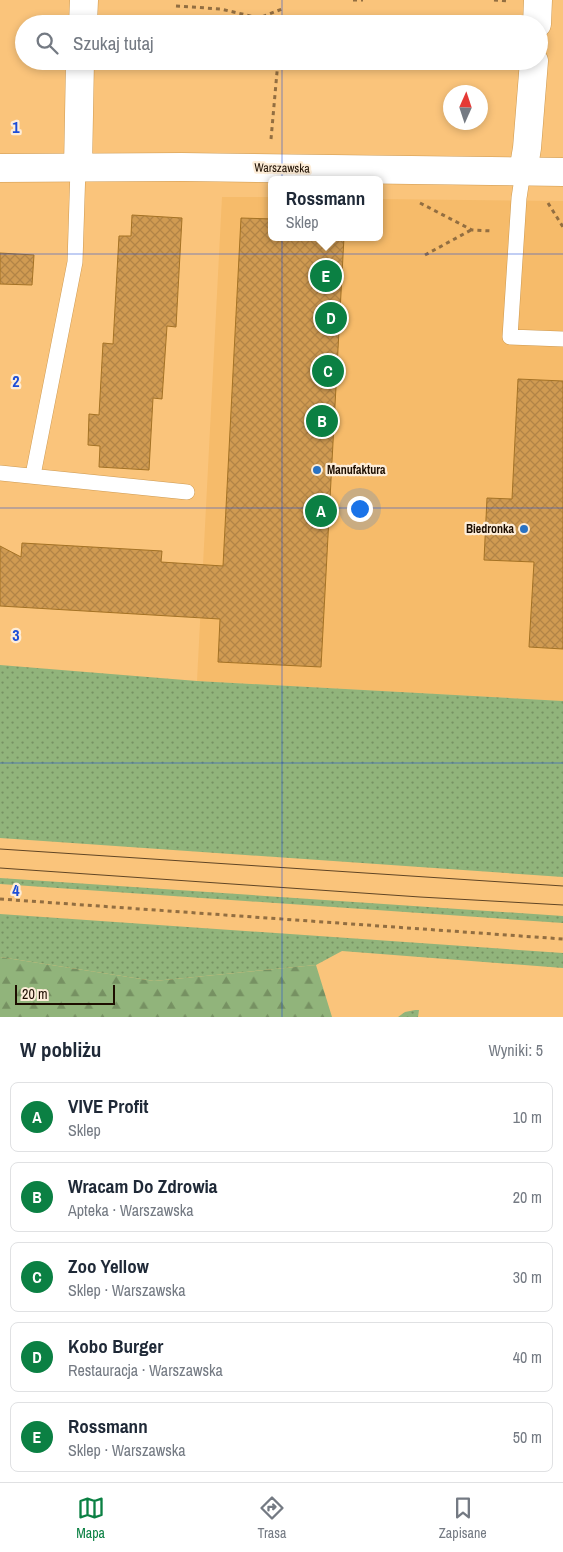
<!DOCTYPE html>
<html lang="pl">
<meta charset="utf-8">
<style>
:root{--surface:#fff;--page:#f6f6f7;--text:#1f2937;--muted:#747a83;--line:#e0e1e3;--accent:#0b8043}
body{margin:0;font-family:"Archivo Narrow",sans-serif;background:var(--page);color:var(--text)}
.compass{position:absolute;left:443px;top:85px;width:45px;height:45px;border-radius:50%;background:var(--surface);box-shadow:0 2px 8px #0003;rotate:3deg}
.scale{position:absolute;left:15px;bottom:12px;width:100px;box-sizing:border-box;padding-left:5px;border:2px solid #1d0e00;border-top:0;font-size:14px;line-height:18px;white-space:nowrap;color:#1d0e00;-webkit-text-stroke:4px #fdedd8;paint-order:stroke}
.you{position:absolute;left:359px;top:508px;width:18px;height:18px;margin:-12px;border:4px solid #fff;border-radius:50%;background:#1a73e8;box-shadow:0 0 0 8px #1a73e833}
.badge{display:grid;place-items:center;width:32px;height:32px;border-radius:50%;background:var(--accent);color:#fff;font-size:16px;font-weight:700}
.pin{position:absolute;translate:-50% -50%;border:2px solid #fff;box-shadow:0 1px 5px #0006}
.popup{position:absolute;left:268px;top:176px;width:115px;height:65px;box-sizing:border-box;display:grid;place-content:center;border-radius:8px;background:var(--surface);filter:drop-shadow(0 1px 4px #0005);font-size:16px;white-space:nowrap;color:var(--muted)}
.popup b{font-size:19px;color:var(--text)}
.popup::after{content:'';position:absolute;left:50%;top:100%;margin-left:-10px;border:10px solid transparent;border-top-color:var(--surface)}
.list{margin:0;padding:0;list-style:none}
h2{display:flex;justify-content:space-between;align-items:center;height:65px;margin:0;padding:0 20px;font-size:21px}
h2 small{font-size:16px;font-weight:400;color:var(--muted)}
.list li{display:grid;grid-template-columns:32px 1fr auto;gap:15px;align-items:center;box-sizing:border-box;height:70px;margin:0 10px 10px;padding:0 10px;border:1px solid var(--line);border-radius:8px}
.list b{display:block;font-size:19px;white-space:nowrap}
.list p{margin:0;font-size:16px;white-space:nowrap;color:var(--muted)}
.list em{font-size:16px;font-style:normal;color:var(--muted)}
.icon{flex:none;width:28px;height:28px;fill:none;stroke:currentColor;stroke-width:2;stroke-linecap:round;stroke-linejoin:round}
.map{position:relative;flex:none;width:563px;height:1017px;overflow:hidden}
.search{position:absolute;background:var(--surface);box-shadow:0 2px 8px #0003;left:15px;right:15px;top:15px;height:55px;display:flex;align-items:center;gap:12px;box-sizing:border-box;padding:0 18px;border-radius:28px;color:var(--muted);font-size:19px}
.sheet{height:465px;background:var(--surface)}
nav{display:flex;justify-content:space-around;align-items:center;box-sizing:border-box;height:70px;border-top:1px solid var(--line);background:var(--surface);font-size:14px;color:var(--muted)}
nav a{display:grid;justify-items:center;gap:2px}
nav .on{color:var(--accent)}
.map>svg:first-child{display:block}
.built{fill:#f6bb6a}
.grass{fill:url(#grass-dots)}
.forest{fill:url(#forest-firs)}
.building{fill:url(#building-cross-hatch);stroke:#a47225}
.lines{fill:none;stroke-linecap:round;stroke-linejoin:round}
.service-casing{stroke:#cd9950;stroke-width:16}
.minor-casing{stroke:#cd9950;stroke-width:29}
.tertiary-casing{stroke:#cd9950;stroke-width:29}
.path{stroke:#926e41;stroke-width:3;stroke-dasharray:4 4;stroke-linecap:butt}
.service{stroke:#fff;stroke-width:15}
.minor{stroke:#fff;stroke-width:28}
.tertiary{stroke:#fff;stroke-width:28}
.tram{stroke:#604525;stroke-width:1}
.grid{fill:none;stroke:#1d4ed8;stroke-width:1;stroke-opacity:0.55}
.poi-dot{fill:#2972c2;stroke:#fdedd8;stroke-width:2}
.labels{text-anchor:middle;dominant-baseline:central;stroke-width:4.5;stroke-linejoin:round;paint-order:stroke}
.street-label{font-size:12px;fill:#1d0e00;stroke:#fdedd8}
.poi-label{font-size:12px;font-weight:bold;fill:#1d0e00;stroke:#fdedd8;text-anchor:start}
.grid-label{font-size:16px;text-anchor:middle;font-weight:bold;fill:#1d4ed8;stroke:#fdedd8;stroke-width:4.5;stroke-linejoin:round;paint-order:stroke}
</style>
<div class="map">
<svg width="563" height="1017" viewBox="0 0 563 1017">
<defs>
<pattern id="grass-dots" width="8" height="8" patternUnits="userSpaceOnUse" patternTransform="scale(1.25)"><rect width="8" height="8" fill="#91b47b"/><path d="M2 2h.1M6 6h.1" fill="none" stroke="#769162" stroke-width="1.8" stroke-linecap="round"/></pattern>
<pattern id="forest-firs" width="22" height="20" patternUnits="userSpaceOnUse" patternTransform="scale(1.25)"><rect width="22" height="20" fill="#91b47b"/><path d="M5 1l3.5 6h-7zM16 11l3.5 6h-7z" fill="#769162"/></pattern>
<pattern id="building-cross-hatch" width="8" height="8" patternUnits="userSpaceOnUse" patternTransform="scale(1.25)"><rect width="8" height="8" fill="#d09b52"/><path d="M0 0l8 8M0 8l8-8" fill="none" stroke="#b28446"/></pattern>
</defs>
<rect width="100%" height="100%" fill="#fac47b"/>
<path class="built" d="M222 197H272V237H380V199L563 201V701L197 681Z"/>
<path class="grass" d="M0 665 197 681 563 701V877L0 838Z
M0 878 563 916V923L0 884Z
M0 914 563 953V968L342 951 316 965 154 981 0 957Z
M415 1010H419L418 1017H398L405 1012Z"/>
<path class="forest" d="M0 957 154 981 316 965 332 1017H0Z"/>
<path class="building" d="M132 215 182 218 176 327 167 326 162 399 153 398 149 470 99 467 100 446 88 445 89 414 99 415 103 343 113 344 119 236H131Z
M241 218 272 219V237H344L321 667 218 662 220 619 0 606V546L21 557 22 543 162 551 161 562 223 566Z
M0 253 34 255 32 285 0 284Z
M518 379 563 381V649L529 647 534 562 484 560 487 498 512 499Z"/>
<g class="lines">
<g class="service-casing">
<path id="service" d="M523 172 519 198 510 337 563 339
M0 473 187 492
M33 475 75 262 78 168"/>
</g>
<g class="minor-casing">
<path id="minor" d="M83 24 84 0
M537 24 538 0
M78 168 80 61
M523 172 527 148 534 61"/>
</g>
<g class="tertiary-casing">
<path id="tertiary" d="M0 168 182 167 563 172"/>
</g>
<path class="path" d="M353 0H363
M494 0 508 1
M176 6 221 9 259 18 282 9
M271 139 278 61
M420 203 472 230 492 231
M548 203 563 227
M425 255 471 230
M0 899 563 939"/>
<use href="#service" class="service"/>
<use href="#minor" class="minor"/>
<use href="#tertiary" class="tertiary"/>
<path class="tram" d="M0 849 563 886
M0 868 420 897 563 905"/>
</g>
<path class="grid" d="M282 0V24M282 61V1017M0 254H563M0 508H563M0 763H563"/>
<g class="poi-dot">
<circle cx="317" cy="470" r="5"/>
<circle cx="524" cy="529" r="5"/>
</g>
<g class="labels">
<g class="street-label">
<text transform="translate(282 168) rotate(1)">Warszawska</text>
</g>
<g class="poi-label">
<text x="327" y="470">Manufaktura</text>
<text x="514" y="529" text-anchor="end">Biedronka</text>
</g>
</g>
<g class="grid-label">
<text x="16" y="133">1</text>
<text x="16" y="387">2</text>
<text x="16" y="641">3</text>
<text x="16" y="896">4</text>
</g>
</svg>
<svg class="compass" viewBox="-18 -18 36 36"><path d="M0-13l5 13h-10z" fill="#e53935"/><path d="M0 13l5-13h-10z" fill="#747a83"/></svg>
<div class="scale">20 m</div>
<div class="you"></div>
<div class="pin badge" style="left:321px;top:511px">A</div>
<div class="pin badge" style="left:322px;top:421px">B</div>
<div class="pin badge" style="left:328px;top:371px">C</div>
<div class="pin badge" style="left:331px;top:318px">D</div>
<div class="pin badge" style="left:326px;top:276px">E</div>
<div class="popup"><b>Rossmann</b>Sklep</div>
<div class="search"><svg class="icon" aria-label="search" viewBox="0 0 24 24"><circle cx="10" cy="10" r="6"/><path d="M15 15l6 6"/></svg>Szukaj tutaj</div>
</div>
<section class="sheet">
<h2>W pobliżu<small>Wyniki: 5</small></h2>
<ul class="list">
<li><span class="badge">A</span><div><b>VIVE Profit</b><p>Sklep</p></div><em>10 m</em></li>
<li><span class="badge">B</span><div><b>Wracam Do Zdrowia</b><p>Apteka · Warszawska</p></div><em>20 m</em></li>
<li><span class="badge">C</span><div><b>Zoo Yellow</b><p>Sklep · Warszawska</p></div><em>30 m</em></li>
<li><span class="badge">D</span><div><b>Kobo Burger</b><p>Restauracja · Warszawska</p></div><em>40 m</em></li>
<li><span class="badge">E</span><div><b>Rossmann</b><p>Sklep · Warszawska</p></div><em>50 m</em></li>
</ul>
</section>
<nav>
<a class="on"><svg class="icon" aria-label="map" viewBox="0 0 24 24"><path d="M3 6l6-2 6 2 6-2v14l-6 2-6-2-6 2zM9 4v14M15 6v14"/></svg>Mapa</a>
<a><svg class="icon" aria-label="directions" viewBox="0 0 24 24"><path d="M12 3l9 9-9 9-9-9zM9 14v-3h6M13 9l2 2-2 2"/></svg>Trasa</a>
<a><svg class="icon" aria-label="saved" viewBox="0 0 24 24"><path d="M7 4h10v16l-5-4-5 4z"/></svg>Zapisane</a>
</nav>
